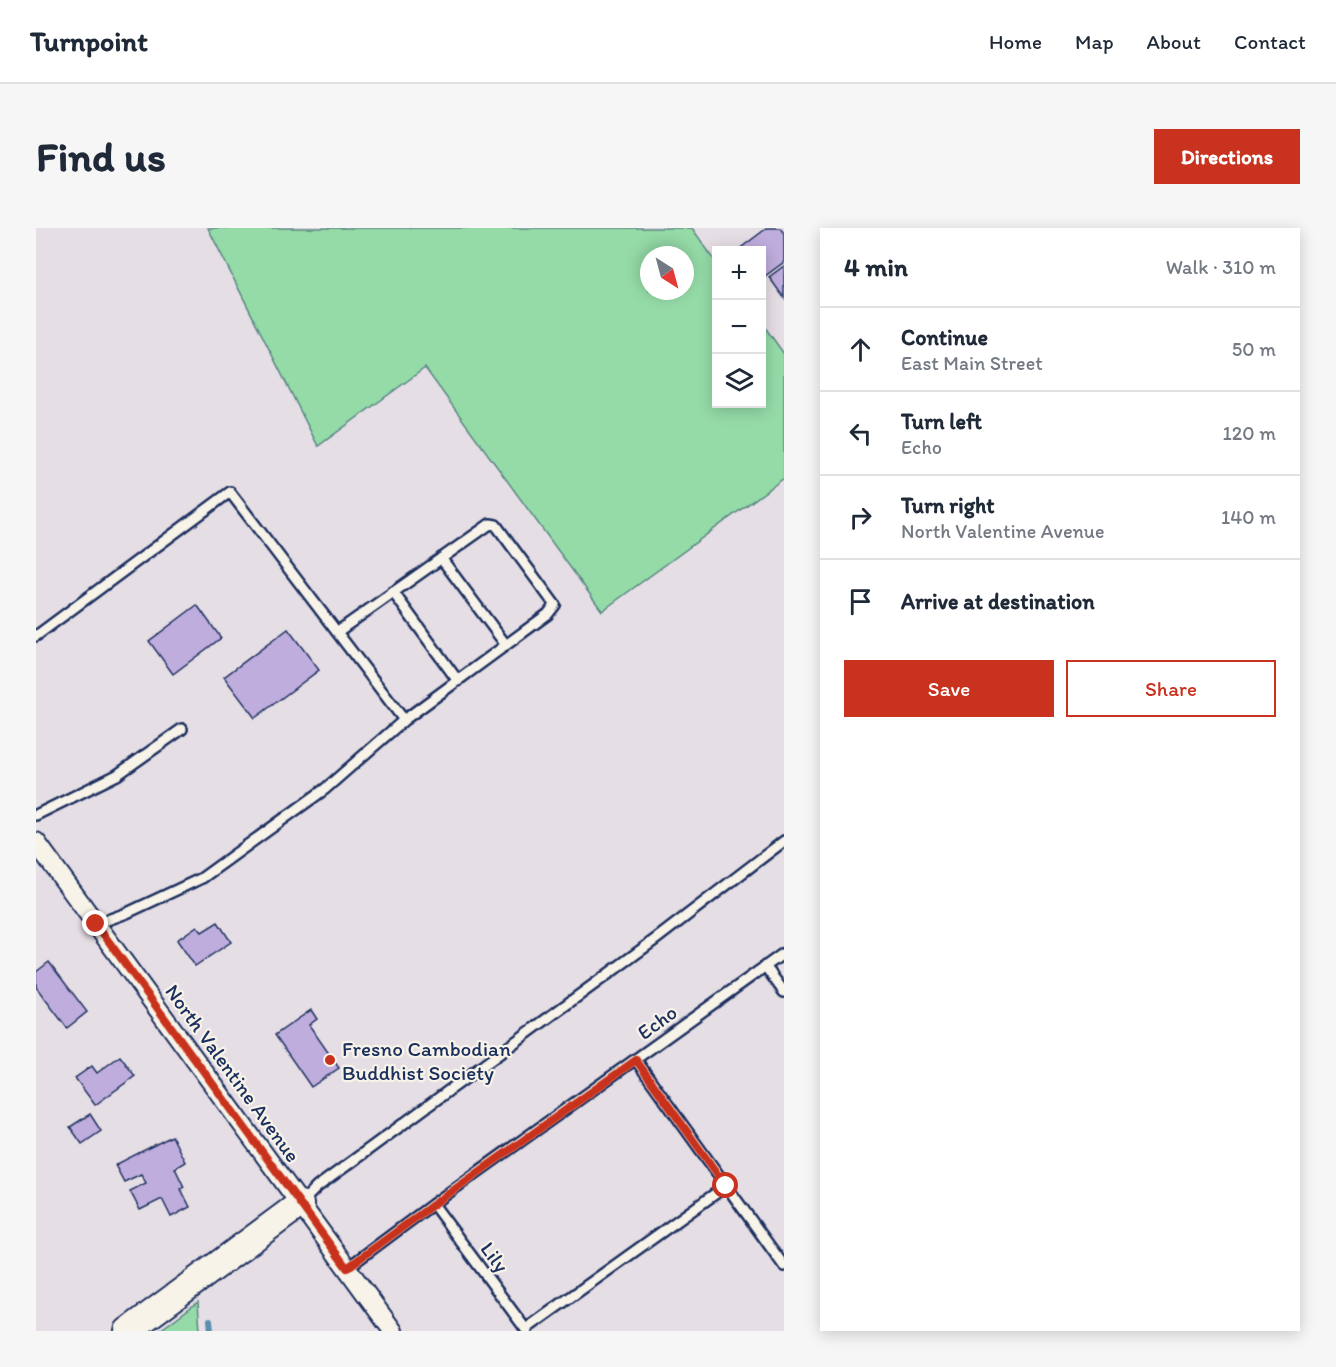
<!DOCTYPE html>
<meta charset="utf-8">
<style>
:root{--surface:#fff;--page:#f6f6f7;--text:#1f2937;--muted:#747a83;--line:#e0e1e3;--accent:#c8321e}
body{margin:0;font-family:Itim,sans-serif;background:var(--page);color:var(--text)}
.controls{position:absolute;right:18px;top:18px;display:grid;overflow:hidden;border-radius:0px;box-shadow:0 3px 15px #0003}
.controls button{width:54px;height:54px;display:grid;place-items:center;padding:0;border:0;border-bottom:2px solid var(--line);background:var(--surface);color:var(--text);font:30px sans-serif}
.compass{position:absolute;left:604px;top:18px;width:54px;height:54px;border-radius:50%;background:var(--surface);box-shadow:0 3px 15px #0003;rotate:144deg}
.stop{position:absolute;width:18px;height:18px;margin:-14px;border:4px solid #c8321e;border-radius:50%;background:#fff}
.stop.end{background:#c8321e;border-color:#fff;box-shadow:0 2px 6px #0008}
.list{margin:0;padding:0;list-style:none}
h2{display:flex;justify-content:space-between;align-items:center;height:78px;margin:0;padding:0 24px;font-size:26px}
h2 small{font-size:20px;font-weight:400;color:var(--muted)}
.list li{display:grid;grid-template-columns:39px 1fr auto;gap:18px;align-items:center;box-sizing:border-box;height:84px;padding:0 24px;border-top:2px solid var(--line)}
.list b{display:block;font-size:22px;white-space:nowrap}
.list p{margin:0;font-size:20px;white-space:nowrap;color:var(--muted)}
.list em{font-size:20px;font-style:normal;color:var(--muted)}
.actions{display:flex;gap:12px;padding:18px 24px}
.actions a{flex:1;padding:14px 0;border:2px solid var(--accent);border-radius:0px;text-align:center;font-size:21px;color:var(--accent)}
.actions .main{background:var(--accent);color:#fff}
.icon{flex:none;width:33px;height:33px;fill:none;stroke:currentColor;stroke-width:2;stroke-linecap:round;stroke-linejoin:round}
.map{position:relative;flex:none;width:748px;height:1103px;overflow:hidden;border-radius:0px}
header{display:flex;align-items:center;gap:36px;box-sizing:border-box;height:84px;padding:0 30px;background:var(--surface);border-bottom:2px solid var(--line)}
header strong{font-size:28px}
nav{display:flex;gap:33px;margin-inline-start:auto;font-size:21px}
.intro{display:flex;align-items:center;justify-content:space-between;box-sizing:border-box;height:144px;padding:0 36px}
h1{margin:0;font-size:42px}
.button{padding:15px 27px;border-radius:0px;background:var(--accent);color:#fff;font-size:21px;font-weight:700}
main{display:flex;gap:36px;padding:0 36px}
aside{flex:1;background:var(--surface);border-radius:0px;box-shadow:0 3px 15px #0003}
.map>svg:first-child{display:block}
.green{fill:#95dba8;stroke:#588583;stroke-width:1.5;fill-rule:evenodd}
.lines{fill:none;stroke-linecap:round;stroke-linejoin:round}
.stream{stroke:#5a8eaf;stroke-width:6}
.building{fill:#bfaddd;stroke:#1b2f5e;stroke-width:1.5}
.lane-casing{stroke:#1b2f5e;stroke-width:14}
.street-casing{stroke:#1b2f5e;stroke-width:22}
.secondary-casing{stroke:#1b2f5e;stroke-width:30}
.lane{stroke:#f7f3e8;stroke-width:9}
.street{stroke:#f7f3e8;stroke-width:18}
.secondary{stroke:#f7f3e8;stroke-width:26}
.route{stroke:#c8321e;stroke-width:8}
.poi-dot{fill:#c8321e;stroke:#f7f3e8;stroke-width:2}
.labels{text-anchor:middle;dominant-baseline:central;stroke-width:4.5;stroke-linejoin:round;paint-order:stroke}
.street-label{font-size:21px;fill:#1b2f5e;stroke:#f7f3e8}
.poi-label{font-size:21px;fill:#1b2f5e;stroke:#f7f3e8;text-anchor:start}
</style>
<header>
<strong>Turnpoint</strong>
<nav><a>Home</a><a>Map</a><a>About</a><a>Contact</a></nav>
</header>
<div class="intro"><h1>Find us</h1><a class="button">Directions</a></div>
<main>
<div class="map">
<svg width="748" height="1103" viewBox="0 0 748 1103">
<rect width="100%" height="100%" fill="#e6dee5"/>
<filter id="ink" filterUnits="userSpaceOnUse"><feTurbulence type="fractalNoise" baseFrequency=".0167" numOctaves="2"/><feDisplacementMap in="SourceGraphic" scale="12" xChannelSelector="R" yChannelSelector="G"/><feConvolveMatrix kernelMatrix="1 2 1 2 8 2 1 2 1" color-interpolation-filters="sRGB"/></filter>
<g filter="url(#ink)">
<path class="green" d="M172 0H656L680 34V176H726V95L748 126V250L566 383 389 140 282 218ZM613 27H649V63H613Z
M162 1074 164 1103H123Z"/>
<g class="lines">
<path class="stream" d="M174 1092 175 1103"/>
</g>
<path class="building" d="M731 0H744L748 5V34L729 48 726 44V22H702Z
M748 38V70L733 49Z
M161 377 185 410 137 446 113 413Z
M252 401 283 442 219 490 188 449Z
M182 694 195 714 159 738 141 712 161 698 166 704Z
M13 734 51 784 31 800 0 759V744Z
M275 782 281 791 273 797 303 840 275 859 239 807Z
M84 828 99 848 59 877 39 850 56 838 61 845Z
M54 886 65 903 46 916 34 899Z
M136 908 149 934 139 940 148 959 145 961 154 979 135 989 126 971 104 982 94 963 110 955 105 946 88 954 79 937Z"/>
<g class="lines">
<g class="lane-casing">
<path id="lane" d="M405 330 470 417
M357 364 422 453
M301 404 454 296 460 297 519 377 512 386 368 492
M0 408 194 264 368 492 289 561 166 650 91 685 60 696
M0 587 81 547 146 501
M729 738 748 764
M600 832 748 1038
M264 976 281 959 620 711 748 613
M397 976 491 1103
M311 1040 397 976 748 725
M490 1101 690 958"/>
</g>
<g class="street-casing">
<path id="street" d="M0 614 357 1103"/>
</g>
<g class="secondary-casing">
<path id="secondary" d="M92 1103 264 976"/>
</g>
<use href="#lane" class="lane"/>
<use href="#street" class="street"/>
<use href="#secondary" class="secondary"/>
</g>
</g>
<g class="lines" filter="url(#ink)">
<path class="route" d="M60 696 311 1040 398 976 600 832 690 958"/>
</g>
<circle class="poi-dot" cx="294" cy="832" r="6"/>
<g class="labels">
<g class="street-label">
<text transform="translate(621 794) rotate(-36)">Echo</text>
<text transform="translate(197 845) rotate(54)">North Valentine Avenue</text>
<text transform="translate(459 1029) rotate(54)">Lily</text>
</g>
<g class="poi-label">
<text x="306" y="820">Fresno Cambodian<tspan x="306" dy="24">Buddhist Society</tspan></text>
</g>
</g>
</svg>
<div class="controls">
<button>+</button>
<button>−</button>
<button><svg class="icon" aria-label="layers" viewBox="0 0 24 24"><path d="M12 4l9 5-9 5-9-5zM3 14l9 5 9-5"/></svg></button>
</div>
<svg class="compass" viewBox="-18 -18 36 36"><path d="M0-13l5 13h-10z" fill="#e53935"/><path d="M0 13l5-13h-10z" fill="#747a83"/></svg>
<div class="stop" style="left:690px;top:958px"></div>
<div class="stop end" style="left:60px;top:696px"></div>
</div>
<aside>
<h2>4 min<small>Walk · 310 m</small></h2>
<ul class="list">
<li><svg class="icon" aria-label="ahead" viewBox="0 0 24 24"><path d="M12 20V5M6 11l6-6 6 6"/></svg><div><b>Continue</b><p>East Main Street</p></div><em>50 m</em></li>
<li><svg class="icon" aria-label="left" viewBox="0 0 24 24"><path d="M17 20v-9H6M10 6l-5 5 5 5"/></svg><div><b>Turn left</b><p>Echo</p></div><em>120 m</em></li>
<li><svg class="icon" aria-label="right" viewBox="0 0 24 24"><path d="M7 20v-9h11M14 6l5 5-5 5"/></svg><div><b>Turn right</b><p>North Valentine Avenue</p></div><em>140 m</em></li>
<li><svg class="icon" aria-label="arrive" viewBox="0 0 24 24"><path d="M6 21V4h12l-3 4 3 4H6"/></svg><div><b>Arrive at destination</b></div></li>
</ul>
<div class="actions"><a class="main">Save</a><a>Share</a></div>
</aside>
</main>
